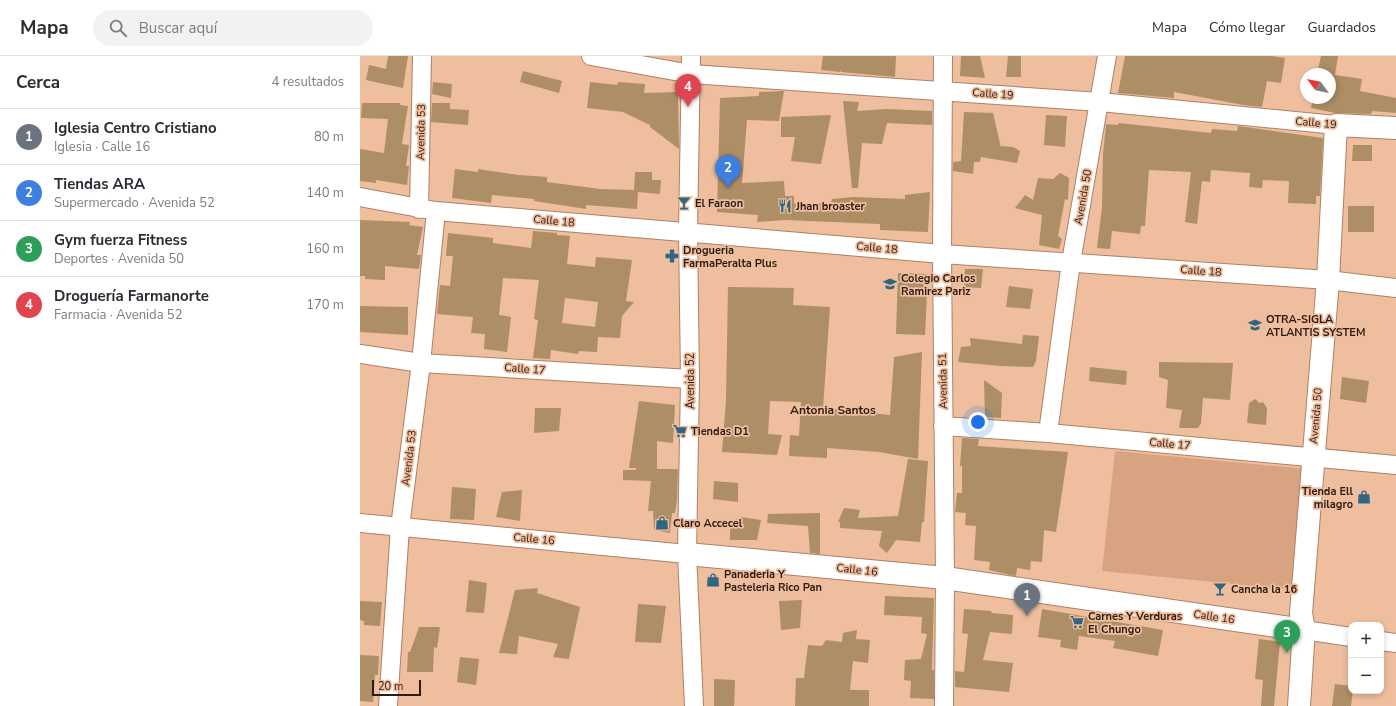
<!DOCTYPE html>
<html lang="es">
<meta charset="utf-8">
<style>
:root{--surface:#fff;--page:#f2f2f3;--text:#2b2b33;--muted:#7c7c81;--line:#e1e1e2;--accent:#111827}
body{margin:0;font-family:"Nunito Sans",sans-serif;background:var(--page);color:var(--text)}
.controls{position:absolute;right:12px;bottom:12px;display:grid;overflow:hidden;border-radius:8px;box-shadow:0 2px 6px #0003}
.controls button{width:36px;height:36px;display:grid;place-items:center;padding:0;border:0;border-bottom:1px solid var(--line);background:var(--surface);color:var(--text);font:20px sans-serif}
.compass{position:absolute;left:940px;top:12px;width:36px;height:36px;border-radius:50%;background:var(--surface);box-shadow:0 2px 6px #0003;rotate:302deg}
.scale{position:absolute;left:12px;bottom:10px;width:49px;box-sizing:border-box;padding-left:4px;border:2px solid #2d1b10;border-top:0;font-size:11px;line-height:14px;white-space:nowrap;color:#2d1b10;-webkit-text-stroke:3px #eebe9f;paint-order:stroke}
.you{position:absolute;left:618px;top:366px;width:14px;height:14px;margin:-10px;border:3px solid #fff;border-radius:50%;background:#1a73e8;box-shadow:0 0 0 6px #1a73e833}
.badge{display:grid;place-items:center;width:26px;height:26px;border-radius:50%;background:var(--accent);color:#fff;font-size:13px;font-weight:700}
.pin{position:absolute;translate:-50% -33px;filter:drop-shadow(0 1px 2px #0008)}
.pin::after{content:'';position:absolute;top:21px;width:14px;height:12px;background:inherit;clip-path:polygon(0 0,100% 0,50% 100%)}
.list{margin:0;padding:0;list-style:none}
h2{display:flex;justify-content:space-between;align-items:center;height:52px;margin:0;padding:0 16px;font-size:17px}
h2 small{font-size:13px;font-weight:400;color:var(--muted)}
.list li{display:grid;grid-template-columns:26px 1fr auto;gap:12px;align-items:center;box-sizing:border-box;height:56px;padding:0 16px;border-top:1px solid var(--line)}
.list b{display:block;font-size:15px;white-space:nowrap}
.list p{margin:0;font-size:13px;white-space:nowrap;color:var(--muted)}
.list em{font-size:13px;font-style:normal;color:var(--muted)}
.icon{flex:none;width:22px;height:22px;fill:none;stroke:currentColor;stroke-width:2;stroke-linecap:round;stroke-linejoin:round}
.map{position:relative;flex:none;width:1036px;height:650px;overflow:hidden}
header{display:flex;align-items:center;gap:24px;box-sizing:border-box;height:56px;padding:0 20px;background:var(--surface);border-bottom:1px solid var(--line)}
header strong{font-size:19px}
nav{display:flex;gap:22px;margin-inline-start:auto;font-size:14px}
.search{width:280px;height:36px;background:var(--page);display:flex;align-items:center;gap:10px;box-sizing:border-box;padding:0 14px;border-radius:22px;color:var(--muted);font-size:15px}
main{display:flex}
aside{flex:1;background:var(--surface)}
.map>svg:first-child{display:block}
.garden{fill:#d8a381}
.building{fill:#ae8e64;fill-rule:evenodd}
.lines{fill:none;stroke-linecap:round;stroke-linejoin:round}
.minor-casing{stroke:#ad8164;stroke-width:20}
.tertiary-casing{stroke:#ad8164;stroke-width:24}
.minor{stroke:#fff;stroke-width:18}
.tertiary{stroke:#fff;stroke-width:22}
.labels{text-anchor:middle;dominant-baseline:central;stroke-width:3.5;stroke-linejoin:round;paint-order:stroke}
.street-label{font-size:11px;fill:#2d1b10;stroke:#eebe9f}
.poi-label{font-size:11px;font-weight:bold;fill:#2d1b10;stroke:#eebe9f;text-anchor:start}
.neighbourhood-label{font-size:12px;font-weight:bold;fill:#2d1b10;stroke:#eebe9f}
</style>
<header>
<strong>Mapa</strong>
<div class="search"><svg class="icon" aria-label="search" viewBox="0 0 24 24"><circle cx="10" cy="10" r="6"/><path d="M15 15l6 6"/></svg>Buscar aquí</div>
<nav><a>Mapa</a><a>Cómo llegar</a><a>Guardados</a></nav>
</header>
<main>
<aside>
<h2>Cerca<small>4 resultados</small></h2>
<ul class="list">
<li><span class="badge" style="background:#6b7280">1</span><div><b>Iglesia Centro Cristiano</b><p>Iglesia · Calle 16</p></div><em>80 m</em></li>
<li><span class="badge" style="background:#3f7fe0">2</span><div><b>Tiendas ARA</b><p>Supermercado · Avenida 52</p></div><em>140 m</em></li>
<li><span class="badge" style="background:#2e9e5b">3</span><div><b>Gym fuerza Fitness</b><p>Deportes · Avenida 50</p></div><em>160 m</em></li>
<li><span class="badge" style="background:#e0444e">4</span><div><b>Droguería Farmanorte</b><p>Farmacia · Avenida 52</p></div><em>170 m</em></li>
</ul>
</aside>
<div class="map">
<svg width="1036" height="650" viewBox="0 0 1036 650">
<rect width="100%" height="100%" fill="#eebe9f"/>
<path class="garden" d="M755 395 947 413 934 534 742 515Z"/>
<path class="building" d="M28 0H48L43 32 6 24 9 9 26 13Z
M463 0H536L535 21 481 16 480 14V16L461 14Z
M601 0H620L625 22 600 20Z
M648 0H661V21H646Z
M765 0H911L925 2 921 27 907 25 902 51 883 49 814 36V42L758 37Z
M961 0H978L975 19 1002 23 1000 35 1036 42V57L1012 55 1011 58 975 57 951 52 953 42H970V18H957Z
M163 15 202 25 199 37 160 26Z
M73 26 92 28 91 42 72 38Z
M230 26 257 29 258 26 285 28 284 37 318 36 319 93 290 71V69L263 56 227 52Z
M424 35 419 65 387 64 382 127 424 125 425 140H434V148L471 147 472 143 493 141 545 143V139L570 136 568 176 520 174V168L425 164 397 166 398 159 357 156 360 42 399 40V36Z
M483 45 499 46 497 55 526 53 572 55V69L527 67 522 88 502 87 498 132H492Z
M2 47H40V49L48 50 42 88 49 89 46 110H49L47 129 16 124V127L0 125V93L24 97 28 63 1 62Z
M72 47H90V53L109 54 108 69 71 66Z
M604 56 633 57 641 92V90L653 91 660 95 657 107 621 101 620 106H614L613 118 593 115V106L601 105Z
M471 59 461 108 431 105 435 81H421V61Z
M686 59 707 60 705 91 684 89Z
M759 67 851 77 852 73 877 75 878 70 963 82 960 140H956V148L928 147 929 125 903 124 902 132 889 131 890 117 851 114 850 126 842 125 837 168 825 166 831 116 789 114 785 170H781L780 178 752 175 750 193 737 192 742 151 743 98 746 68 758 69Z
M993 89H1012V105H992Z
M95 113 118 116V113L159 119 187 121V126L240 133 274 134 275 116H292V124H301L300 138 278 136 277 153 226 149V153L174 145V143L132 139 131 147 92 142Z
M700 117 709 122 708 144 705 143 698 180 702 183 699 193 679 189 682 159 655 152 665 139 673 144 678 122 693 123Z
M988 150H1014V176H988Z
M0 164 50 166 49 169 63 171 57 199H61L59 213 25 210V224L5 223V220H0Z
M173 175 197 177V179L210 180 207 208 235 211 236 201 272 204 266 245 274 246 262 260 260 282 238 281 237 296 219 295 218 298 191 294 190 303 173 302 178 264 174 263 179 224 143 222 139 259 151 261 147 296 124 293 125 278 111 277 113 261 77 258 80 229 90 230 93 200H86L88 177 133 182V187L171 192ZM205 242 238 246 235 271 202 267Z
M605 213H623L621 232 604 231Z
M538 217 568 218 565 279 536 278Z
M649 230 673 233 670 253 646 251Z
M368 231 434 232 433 249 470 251 463 352 530 359 534 301 562 296 558 403 519 396 467 392V402L429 400 430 379 439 380 441 346 410 345 408 378 422 379 417 399 362 396 366 344Z
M0 250 48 251V279L0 276Z
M663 279 679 280 676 305 673 311 641 310 598 306 601 291 611 290 610 282 662 288Z
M799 306 873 307 870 344 843 342 841 367 838 372H819L822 354 806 352 808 324 799 321Z
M730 311 767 315 766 329 729 325Z
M982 321 1009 325 1006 347 980 343Z
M624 324 642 337 641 362 625 361Z
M895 343 900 347 903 346 907 352 906 369 887 367 889 347Z
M279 345 315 349 313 387 297 385V413H318L317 444 315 457H312L310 477 294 474 293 455H288L291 425 263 424V414H276V412H269Z
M175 352H201L199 375 174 377Z
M602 382 619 383 618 390 708 396 696 476 684 474 682 506 671 505 670 514 657 512 656 520 650 519 629 514 630 506 614 504 616 470 605 469 606 457 595 456 597 437H602V410H600Z
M548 403 568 405 564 466H562L560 486 536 484 527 497 519 490 522 475 480 472V466H478L484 452 500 454 498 462 538 460Z
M354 425 378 427V446L353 443Z
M92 431 116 433 114 464 90 463Z
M162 434 160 465 136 461 142 436Z
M460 457V498L450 497 448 470 407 467 408 458Z
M381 461 401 464 397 484H370V466Z
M109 524 127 527 124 557 106 556Z
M178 532 177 537 220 551 209 603 193 601 198 588 159 580 157 598 139 597 155 534Z
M525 540 574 542 572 614H574V643L550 642 551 625 544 624 545 604 561 603 567 578 561 577 562 561 524 559Z
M442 544 440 572 421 574 419 545Z
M0 545 22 546 20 570 4 569V565L0 564Z
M278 548 306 550 301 587 275 586Z
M604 553 631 555 632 557 653 559 652 578 630 576 623 604 653 607 649 636 595 631V615L604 616 608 578 602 577Z
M682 553 803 574 798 600 753 592 755 585 719 580 717 594 700 591 701 584 678 581Z
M59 571H80L77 592 74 591 73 616H47L48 596H50Z
M497 574 496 583 510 584 508 607 493 605 490 634H509V650H435L436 622H444L448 589 462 590 466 584 482 586 483 577Z
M899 583 920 586 914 650H901L903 624 895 623Z
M0 599 19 600 18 619H15L13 646 0 645Z
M100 601 119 603 116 629 97 626Z
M354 623 375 624 374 650H354Z
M975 628 991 630V635H993L991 650H972Z"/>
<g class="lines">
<g class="minor-casing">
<path id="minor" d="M231 0 331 18 740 46 976 69
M331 0 328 176 330 323 327 498 334 650
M583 0 582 198 585 522 584 650
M0 141 76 155 582 198 968 224 1036 232
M59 153 62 0
M0 298 61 307 330 323
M583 370 688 377 1036 409
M688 377 711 206 747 0
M0 467 327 498
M944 574 991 581
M1021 585 1036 587
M28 650 40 471 61 307 76 155"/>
</g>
<g class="tertiary-casing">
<path id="tertiary" d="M327 498 585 522 944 574
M939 650 944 574 941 557 968 224 976 69 1036 72"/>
</g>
<use href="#minor" class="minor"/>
<use href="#tertiary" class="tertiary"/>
</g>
<defs>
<g id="bar-bare" transform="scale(1.08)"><path d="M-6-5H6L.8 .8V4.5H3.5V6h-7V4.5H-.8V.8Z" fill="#306681" stroke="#eebe9f" stroke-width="2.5" paint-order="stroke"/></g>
<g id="restaurant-bare" transform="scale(1.08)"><path d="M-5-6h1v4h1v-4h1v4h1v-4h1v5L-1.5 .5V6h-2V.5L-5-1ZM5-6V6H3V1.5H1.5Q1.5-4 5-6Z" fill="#306681" stroke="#eebe9f" stroke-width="2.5" paint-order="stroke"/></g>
<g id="pharmacy-bare" transform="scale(1.08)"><path d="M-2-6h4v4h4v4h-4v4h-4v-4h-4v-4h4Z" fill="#306681" stroke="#eebe9f" stroke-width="2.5" paint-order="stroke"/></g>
<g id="school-bare" transform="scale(1.08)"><path d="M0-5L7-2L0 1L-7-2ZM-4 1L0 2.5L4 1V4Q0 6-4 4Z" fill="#306681" stroke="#eebe9f" stroke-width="2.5" paint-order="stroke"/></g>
<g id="supermarket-bare" transform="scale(1.08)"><path d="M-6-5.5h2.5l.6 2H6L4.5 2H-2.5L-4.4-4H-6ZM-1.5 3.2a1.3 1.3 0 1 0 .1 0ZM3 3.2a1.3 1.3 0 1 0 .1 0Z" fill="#306681" stroke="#eebe9f" stroke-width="2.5" paint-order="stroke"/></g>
<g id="shop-bare" transform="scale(1.08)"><path d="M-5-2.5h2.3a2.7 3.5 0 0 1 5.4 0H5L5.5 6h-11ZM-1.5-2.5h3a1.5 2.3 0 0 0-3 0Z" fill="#306681" stroke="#eebe9f" stroke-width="2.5" paint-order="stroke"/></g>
</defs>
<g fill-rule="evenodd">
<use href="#bar-bare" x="324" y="147"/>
<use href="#restaurant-bare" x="425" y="150"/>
<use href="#pharmacy-bare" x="312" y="200"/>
<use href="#school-bare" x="530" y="228"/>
<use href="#school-bare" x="895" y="269"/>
<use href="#supermarket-bare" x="320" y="375"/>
<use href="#shop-bare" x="1004" y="441"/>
<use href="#shop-bare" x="302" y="467"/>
<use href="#shop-bare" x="353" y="524"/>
<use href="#bar-bare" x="860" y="533"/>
<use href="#supermarket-bare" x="717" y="566"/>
</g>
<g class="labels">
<g class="street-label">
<text transform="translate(633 38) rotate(4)">Calle 19</text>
<text transform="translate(956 67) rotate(5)">Calle 19</text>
<text transform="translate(61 76) rotate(-89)">Avenida 53</text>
<text transform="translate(723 141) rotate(-80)">Avenida 50</text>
<text transform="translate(194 165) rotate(5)">Calle 18</text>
<text transform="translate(517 192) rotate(5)">Calle 18</text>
<text transform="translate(841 215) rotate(4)">Calle 18</text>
<text transform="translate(165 313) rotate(4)">Calle 17</text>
<text transform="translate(330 325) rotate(-90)">Avenida 52</text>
<text transform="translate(583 325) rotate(-91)">Avenida 51</text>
<text transform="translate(956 360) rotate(-85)">Avenida 50</text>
<text transform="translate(810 388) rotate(5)">Calle 17</text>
<text transform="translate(49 402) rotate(-83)">Avenida 53</text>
<text transform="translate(174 483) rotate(5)">Calle 16</text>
<text transform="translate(497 514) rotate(6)">Calle 16</text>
<text transform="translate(854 561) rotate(8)">Calle 16</text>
</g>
<g class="poi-label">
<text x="335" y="147">El Faraon</text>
<text x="436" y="150">Jhan broaster</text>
<text x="323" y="194">Drogueria<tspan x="323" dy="13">FarmaPeralta Plus</tspan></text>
<text x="541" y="222">Colegio Carlos<tspan x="541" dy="13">Ramirez Pariz</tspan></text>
<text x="906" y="263">OTRA-SIGLA<tspan x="906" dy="13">ATLANTIS SYSTEM</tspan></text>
<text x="331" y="375">Tiendas D1</text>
<text x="993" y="435" text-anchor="end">Tienda Ell<tspan x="993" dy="13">milagro</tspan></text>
<text x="313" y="467">Claro Accecel</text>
<text x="364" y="518">Panaderia Y<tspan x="364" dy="13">Pasteleria Rico Pan</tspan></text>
<text x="871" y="533">Cancha la 16</text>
<text x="728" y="560">Carnes Y Verduras<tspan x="728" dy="13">El Chungo</tspan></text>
</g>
<g class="neighbourhood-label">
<text x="473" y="354">Antonia Santos</text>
</g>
</g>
</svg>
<div class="controls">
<button>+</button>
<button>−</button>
</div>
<svg class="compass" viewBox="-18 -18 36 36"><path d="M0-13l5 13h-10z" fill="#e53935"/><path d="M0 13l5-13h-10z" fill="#7c7c81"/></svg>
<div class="scale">20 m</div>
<div class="you"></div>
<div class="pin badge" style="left:667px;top:560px;background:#6b7280">1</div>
<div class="pin badge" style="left:368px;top:132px;background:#3f7fe0">2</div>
<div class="pin badge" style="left:927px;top:597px;background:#2e9e5b">3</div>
<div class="pin badge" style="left:328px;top:51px;background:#e0444e">4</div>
</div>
</main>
